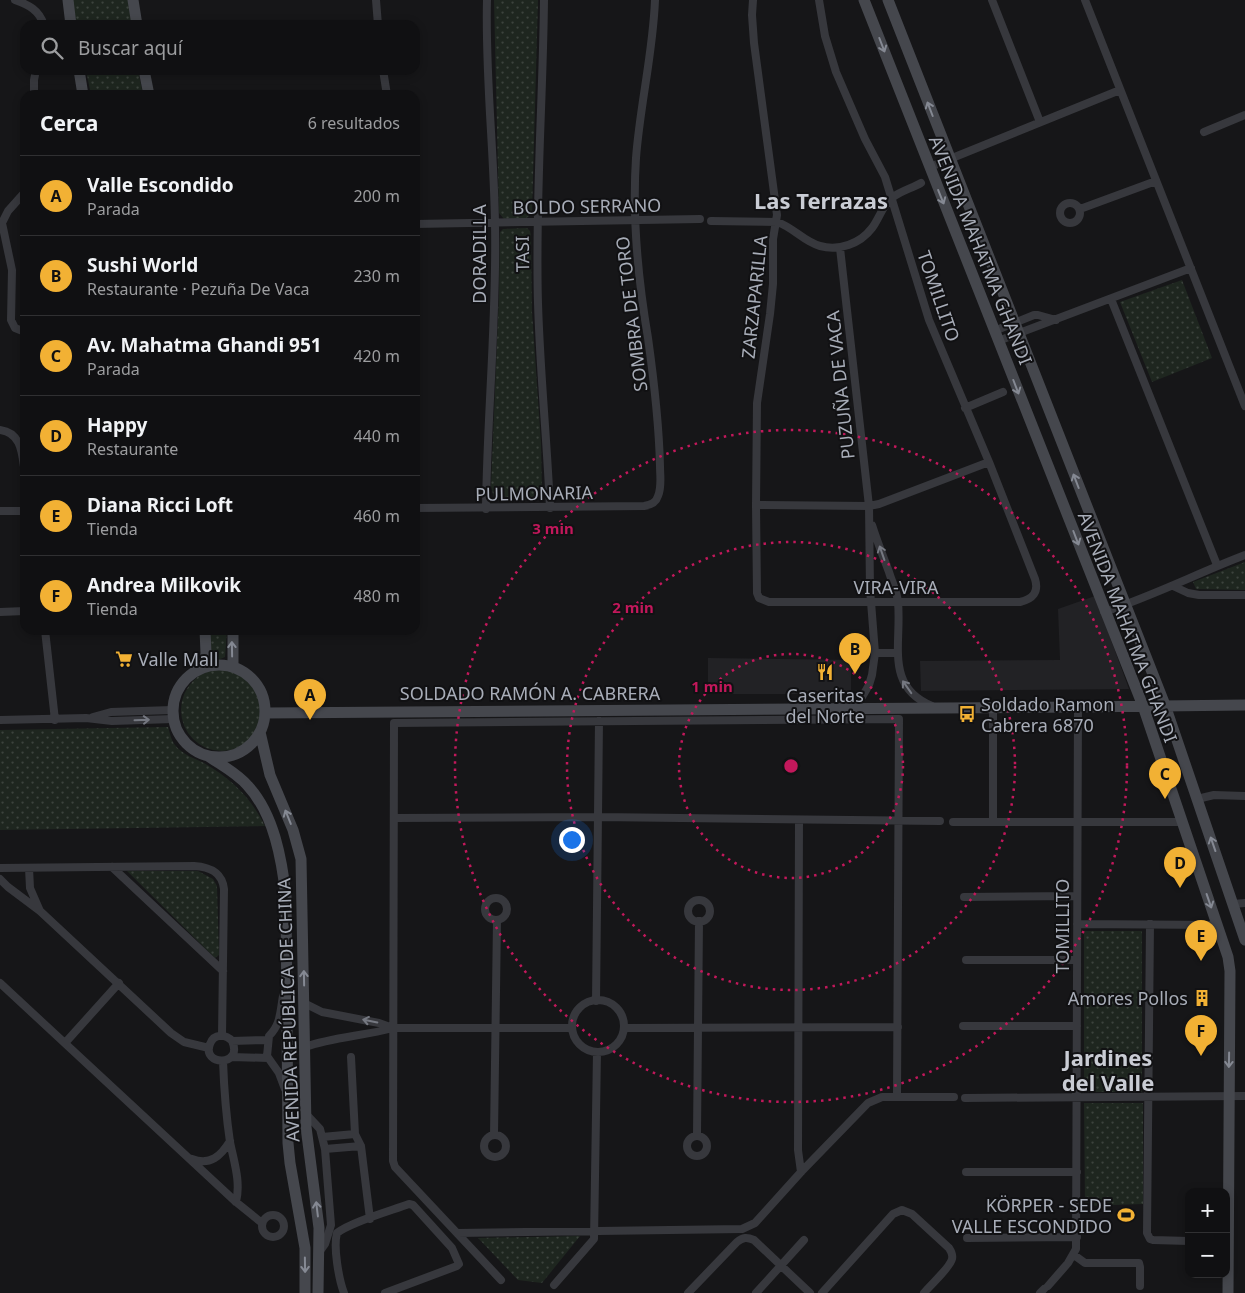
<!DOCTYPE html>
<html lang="es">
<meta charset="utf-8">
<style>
:root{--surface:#101012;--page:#1e1e20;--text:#f1f3f6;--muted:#9c9d9f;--line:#303032;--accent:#f2b134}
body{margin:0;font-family:"Noto Sans",sans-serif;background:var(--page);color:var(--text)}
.controls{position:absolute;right:15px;bottom:15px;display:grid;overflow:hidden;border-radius:10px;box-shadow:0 2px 8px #0003}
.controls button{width:45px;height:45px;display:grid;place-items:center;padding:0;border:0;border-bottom:1px solid var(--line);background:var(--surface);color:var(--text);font:25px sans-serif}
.you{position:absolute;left:571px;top:839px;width:18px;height:18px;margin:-12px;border:4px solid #fff;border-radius:50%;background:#1a73e8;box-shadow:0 0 0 8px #1a73e833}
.badge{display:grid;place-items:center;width:32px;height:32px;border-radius:50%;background:var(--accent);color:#111;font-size:16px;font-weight:700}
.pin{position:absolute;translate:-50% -41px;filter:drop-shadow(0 1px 2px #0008)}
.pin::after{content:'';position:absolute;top:26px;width:18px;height:15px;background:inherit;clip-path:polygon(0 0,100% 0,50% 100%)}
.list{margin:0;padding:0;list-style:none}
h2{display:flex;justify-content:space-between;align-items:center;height:65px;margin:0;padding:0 20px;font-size:21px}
h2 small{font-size:16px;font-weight:400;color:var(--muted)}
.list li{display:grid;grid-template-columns:32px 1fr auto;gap:15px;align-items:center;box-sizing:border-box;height:80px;padding:0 20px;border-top:1px solid var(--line)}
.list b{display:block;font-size:19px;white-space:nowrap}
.list p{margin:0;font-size:16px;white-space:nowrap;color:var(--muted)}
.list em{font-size:16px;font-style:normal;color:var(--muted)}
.icon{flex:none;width:28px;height:28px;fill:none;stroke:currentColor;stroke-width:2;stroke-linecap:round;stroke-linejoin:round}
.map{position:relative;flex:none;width:1245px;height:1293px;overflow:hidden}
.search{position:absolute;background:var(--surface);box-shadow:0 2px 8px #0003;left:20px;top:20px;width:400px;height:55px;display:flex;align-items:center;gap:12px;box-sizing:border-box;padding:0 18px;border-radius:15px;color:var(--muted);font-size:19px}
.panel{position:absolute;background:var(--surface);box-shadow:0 2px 8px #0003;left:20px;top:90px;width:400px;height:545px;border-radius:15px}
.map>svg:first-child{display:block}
.built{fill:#222225}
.park{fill:url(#park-dots)}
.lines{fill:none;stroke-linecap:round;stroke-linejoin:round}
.street{stroke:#37383d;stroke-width:8}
.secondary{stroke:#45474d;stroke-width:11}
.oneway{stroke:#858993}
.oneway2{stroke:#757881}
.ring{fill:none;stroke:#c2185b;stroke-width:2.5;stroke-dasharray:2.5 5}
.labels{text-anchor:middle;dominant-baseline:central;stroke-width:4;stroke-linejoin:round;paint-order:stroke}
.street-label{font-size:18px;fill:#a8adb8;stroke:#111113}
.poi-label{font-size:18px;fill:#a8adb8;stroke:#111113;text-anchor:start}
.district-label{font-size:22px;font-weight:bold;fill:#c9ccd4;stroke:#111113}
.centre{fill:#c2185b;stroke:#111113;stroke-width:2.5}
.ring-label{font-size:15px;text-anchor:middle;font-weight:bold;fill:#c2185b;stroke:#111113;stroke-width:4;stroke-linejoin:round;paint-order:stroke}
</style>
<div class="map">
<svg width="1245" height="1293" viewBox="0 0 1245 1293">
<defs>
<pattern id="park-dots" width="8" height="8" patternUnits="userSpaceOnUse" patternTransform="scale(1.25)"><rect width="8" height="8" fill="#1e261f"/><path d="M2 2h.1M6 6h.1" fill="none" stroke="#3c433d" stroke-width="1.8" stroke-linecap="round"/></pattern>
</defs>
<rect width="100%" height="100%" fill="#161618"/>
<path class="built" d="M1095 596 1129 689 921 691 920 661 1060 660 1058 609Z
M708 658 851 660V694H708Z"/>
<path class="park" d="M72 0H128L132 25H75Z
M494 0H538L532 213C526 222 513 219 504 219L499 213Z
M86 70H138L143 95H91Z
M527 228 530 231 531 236 532 312 541 443 542 491 537 500H499L494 498 491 486 499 295 500 232 503 229Z
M1182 280 1212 358 1152 382 1120 302Z
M1245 562V590L1196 589 1193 582Z
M209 630H227L225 657 218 660 212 658 210 653Z
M181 710a41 41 0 1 1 82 0a41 41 0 1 1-82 0Z
M168 727C170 733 171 740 175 745 183 755 194 758 204 763 232 779 251 798 265 826L0 830V730Z
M127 871H198L213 879 217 886 219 955 215 958Z
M1084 931H1142V1092H1084Z
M1084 1103H1143V1204L1085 1206Z
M580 1236 542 1283 518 1280 478 1238Z"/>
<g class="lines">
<path class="street" d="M15 0C29 5 39 10 44 25
M376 0 378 25
M544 0C543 101 535 202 538 303 540 372 547 440 550 508
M753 0 752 15 754 43 777 215 773 239V284L770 314 757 403 756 505 757 593 759 598 769 602H1020C1033 599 1039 592 1035 579L989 462 929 320 885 177 865 139 836 72 825 36 819 0
M992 0 1040 122
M1085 0 1245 406
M383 70 387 95
M34 95V80L36 70
M1204 132 1245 115
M930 167 1120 90
M25 192 8 211 2 223 12 270 11 320 15 328 25 332
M1060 213a10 10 0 1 1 20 0a10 10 0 1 1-20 0Z
M1080 209 1156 181
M711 221 777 222C793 227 804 242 820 246 839 251 860 244 872 228 879 219 883 204 893 197 901 191 912 188 921 183
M415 224 700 219
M840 248 869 506 870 589 875 653 872 675 869 685 862 697 850 708
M1111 299 1217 565
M994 331 1034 315H1038L1056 320
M998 341 1191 268
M965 408 1003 392
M0 430C23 433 22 456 25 474
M756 505 869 506 879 504 989 462
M415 508 644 506C651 505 656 503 658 496 662 487 660 476 660 466 659 423 654 381 648 338 638 279 632 218 636 158 640 105 653 53 655 0
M486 509C487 414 497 319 495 224 494 149 485 75 487 0
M0 511H25
M872 525C877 541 883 556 889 572 892 582 897 592 898 602 902 643 884 686 932 706
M1173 586 1188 593 1199 595H1245
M0 612 25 611
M1104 612C1153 596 1198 573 1245 555
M45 630 55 720
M875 653H898
M993 708V822
M93 717 111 712 172 710
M0 720 86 718 112 721 173 719
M1197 799 1214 795 1245 796
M394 818 598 817 940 821
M799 820 798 1150 801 1172
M953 822H1182
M112 867 223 971
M0 868 194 866C210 867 222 872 224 889L222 1036
M0 879 8 887 40 911 30 888 29 868
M964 897 1077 896
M485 909a11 11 0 1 1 22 0a11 11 0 1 1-22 0Z
M688 911a11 11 0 1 1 22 0a11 11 0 1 1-22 0Z
M1233 904 1245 903
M40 911 171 1033 184 1042 209 1048
M1077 924 1218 925
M1150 924 1147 1233 1150 1239 1153 1240 1189 1241
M966 960H1076
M0 983 236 1202 262 1223
M283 996C280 1012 281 1024 269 1036L267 1056 279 1073 285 1089
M572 1026a26 26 0 1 1 52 0a26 26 0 1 1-52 0Z
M596 1001 599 721
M304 1003 322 1012 379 1023 393 1028
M963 1026H1077
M624 1028 898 1027
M232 1041C244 1067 201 1066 210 1044 214 1033 226 1034 232 1041L267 1040
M65 1043 119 983
M305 1047C333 1037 364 1036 393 1028H572
M231 1057 268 1058
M351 1057 355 1134 361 1146 370 1219
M223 1061C224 1088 226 1115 230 1142 234 1162 241 1182 236 1202
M965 1098 1245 1096
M306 1114 320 1129 325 1149 331 1225 325 1244 320 1251
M494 1135 497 920
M697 1135 699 921
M484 1146a11 11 0 1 1 22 0a11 11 0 1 1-22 0Z
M687 1146a10 10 0 1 1 20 0a10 10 0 1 1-20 0Z
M322 1137 355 1134
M325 1149 361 1146
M192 1159C210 1166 221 1156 230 1141
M966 1172H1077
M262 1226a11 11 0 1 1 22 0a11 11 0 1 1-22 0Z
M457 1233 742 1229 755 1223 801 1172 868 1103 882 1097H954
M967 1238 1077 1237
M1074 1255 1085 1263H1139L1140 1267V1286
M501 1280 395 1167 393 1161 394 723 899 719 897 1097
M554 1285 594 1239 597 1052
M1048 1286 1068 1263 1076 1249 1078 707
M344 1293C339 1280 333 1247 337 1233 351 1222 390 1211 409 1204L413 1205 452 1248 459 1264 457 1266 385 1293
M688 1293 737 1242C743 1237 747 1237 754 1240L810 1293
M756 1293 804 1240
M822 1293 893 1214 902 1210 912 1214 949 1248C951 1251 953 1255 952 1259 950 1268 930 1285 924 1293
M1040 1293 1044 1289"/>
<path class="secondary" d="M68 0 71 25
M133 0 137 25
M864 0 1143 706 1228 957 1230 971 1228 1293
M888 0 1165 705 1245 940
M79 70 83 95
M144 70 149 95
M233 630V667
M173 711a46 46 0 1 1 92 0a46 46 0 1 1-92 0Z
M204 667 206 653 205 630
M265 713 1078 707 1245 705
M260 732 270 775 293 830 301 859 306 1127 319 1228 318 1293
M208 756C221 765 237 773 248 786 274 814 282 860 286 897L288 1143 290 1163 305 1248V1293"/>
</g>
<defs><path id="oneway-shaft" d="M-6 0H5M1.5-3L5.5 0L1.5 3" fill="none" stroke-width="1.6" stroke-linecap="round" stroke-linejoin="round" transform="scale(1.25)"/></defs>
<g class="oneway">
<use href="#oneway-shaft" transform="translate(882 45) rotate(69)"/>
<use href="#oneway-shaft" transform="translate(930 109) rotate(-111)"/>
<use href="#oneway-shaft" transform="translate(941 197) rotate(68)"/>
<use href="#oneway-shaft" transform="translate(1016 387) rotate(69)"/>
<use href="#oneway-shaft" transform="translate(1076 481) rotate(-111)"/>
<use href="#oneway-shaft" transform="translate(1076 538) rotate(69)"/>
<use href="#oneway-shaft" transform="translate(232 649) rotate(-91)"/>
<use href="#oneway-shaft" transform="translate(288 817) rotate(-112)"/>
<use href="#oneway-shaft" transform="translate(1213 844) rotate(-109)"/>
<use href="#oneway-shaft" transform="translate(1209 901) rotate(71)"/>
<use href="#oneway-shaft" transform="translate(304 978) rotate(-91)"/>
<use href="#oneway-shaft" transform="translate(1229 1060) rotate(91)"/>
<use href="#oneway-shaft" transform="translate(317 1209) rotate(-97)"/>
<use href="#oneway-shaft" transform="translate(305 1265) rotate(89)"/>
</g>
<g class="oneway2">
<use href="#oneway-shaft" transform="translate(882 553) rotate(-109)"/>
<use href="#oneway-shaft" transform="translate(907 687) rotate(-125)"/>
<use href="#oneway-shaft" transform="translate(142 720) rotate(-2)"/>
<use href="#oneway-shaft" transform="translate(370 1021) rotate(-168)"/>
</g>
<g class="ring">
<circle cx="791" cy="766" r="112"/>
<circle cx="791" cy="766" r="224"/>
<circle cx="791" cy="766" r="336"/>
</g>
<defs>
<g id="supermarket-bare" transform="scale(1.35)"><path d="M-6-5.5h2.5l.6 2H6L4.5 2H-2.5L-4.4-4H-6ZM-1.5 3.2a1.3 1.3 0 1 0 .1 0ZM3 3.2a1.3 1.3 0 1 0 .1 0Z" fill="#f2b134" stroke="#111113" stroke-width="2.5" paint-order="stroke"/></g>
<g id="restaurant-bare" transform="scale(1.35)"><path d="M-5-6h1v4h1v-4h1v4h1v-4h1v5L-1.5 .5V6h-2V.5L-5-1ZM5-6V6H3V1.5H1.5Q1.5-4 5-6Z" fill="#f2b134" stroke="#111113" stroke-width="2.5" paint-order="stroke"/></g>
<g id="bus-bare" transform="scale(1.35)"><path d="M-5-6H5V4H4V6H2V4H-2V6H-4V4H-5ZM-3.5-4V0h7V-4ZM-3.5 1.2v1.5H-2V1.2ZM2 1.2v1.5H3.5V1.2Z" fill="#f2b134" stroke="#111113" stroke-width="2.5" paint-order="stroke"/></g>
<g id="building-bare" transform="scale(1.35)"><path d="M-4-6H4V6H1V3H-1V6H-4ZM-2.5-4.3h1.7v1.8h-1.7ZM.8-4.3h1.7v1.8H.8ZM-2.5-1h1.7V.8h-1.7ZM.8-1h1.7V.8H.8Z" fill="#f2b134" stroke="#111113" stroke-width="2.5" paint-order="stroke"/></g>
<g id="stadium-bare" transform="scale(1.35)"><path d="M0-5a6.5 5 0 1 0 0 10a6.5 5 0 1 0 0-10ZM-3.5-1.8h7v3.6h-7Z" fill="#f2b134" stroke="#111113" stroke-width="2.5" paint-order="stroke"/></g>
</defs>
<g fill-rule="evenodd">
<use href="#supermarket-bare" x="124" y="659"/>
<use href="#restaurant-bare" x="825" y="672"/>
<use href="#bus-bare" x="967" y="714"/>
<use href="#building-bare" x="1202" y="998"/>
<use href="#stadium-bare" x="1126" y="1215"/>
</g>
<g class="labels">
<g class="street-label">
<text transform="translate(587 206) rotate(-1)">BOLDO SERRANO</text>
<text transform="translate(981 250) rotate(68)">AVENIDA MAHATMA GHANDI</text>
<text transform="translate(479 254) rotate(-90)">DORADILLA</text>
<text transform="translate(522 254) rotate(-91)">TASI</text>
<text transform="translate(939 296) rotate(71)">TOMILLITO</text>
<text transform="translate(754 297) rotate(-84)">ZARZAPARILLA</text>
<text transform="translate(631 314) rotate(-97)">SOMBRA DE TORO</text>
<text transform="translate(840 385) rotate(-96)">PUZUÑA DE VACA</text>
<text transform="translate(534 493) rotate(-1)">PULMONARIA</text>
<text x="896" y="587">VIRA-VIRA</text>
<text transform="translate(1128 627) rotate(69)">AVENIDA MAHATMA GHANDI</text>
<text x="530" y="693">SOLDADO RAMÓN A. CABRERA</text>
<text transform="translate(1062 926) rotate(-90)">TOMILLITO</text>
<text transform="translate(288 1010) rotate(-92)">AVENIDA REPÚBLICA DE CHINA</text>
</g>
<g class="poi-label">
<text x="138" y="659">Valle Mall</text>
<text x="825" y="695" text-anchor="middle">Caseritas<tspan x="825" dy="21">del Norte</tspan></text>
<text x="981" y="704">Soldado Ramon<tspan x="981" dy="21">Cabrera 6870</tspan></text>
<text x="1188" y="998" text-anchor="end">Amores Pollos</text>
<text x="1112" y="1205" text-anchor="end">KÖRPER - SEDE<tspan x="1112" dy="21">VALLE ESCONDIDO</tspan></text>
</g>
<g class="district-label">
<text x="821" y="200">Las Terrazas</text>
<text x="1108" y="1057">Jardines<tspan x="1108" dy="25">del Valle</tspan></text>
</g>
</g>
<circle cx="791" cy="766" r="8" class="centre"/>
<g class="ring-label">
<text x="553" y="534">3 min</text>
<text x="633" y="613">2 min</text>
<text x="712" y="692">1 min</text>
</g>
</svg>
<div class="controls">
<button>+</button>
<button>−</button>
</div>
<div class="you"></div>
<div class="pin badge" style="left:310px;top:720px">A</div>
<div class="pin badge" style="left:855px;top:674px">B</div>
<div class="pin badge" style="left:1165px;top:799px">C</div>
<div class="pin badge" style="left:1180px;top:888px">D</div>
<div class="pin badge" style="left:1201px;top:961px">E</div>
<div class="pin badge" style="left:1201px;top:1056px">F</div>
<div class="search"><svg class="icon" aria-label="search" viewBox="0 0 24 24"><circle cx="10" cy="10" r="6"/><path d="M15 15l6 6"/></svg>Buscar aquí</div>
<section class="panel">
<h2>Cerca<small>6 resultados</small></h2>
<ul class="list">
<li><span class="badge">A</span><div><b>Valle Escondido</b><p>Parada</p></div><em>200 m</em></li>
<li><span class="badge">B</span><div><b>Sushi World</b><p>Restaurante · Pezuña De Vaca</p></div><em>230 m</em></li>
<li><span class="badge">C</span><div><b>Av. Mahatma Ghandi 951</b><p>Parada</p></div><em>420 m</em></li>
<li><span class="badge">D</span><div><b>Happy</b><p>Restaurante</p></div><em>440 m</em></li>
<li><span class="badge">E</span><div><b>Diana Ricci Loft</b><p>Tienda</p></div><em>460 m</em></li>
<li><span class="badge">F</span><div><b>Andrea Milkovik</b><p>Tienda</p></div><em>480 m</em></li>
</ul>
</section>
</div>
